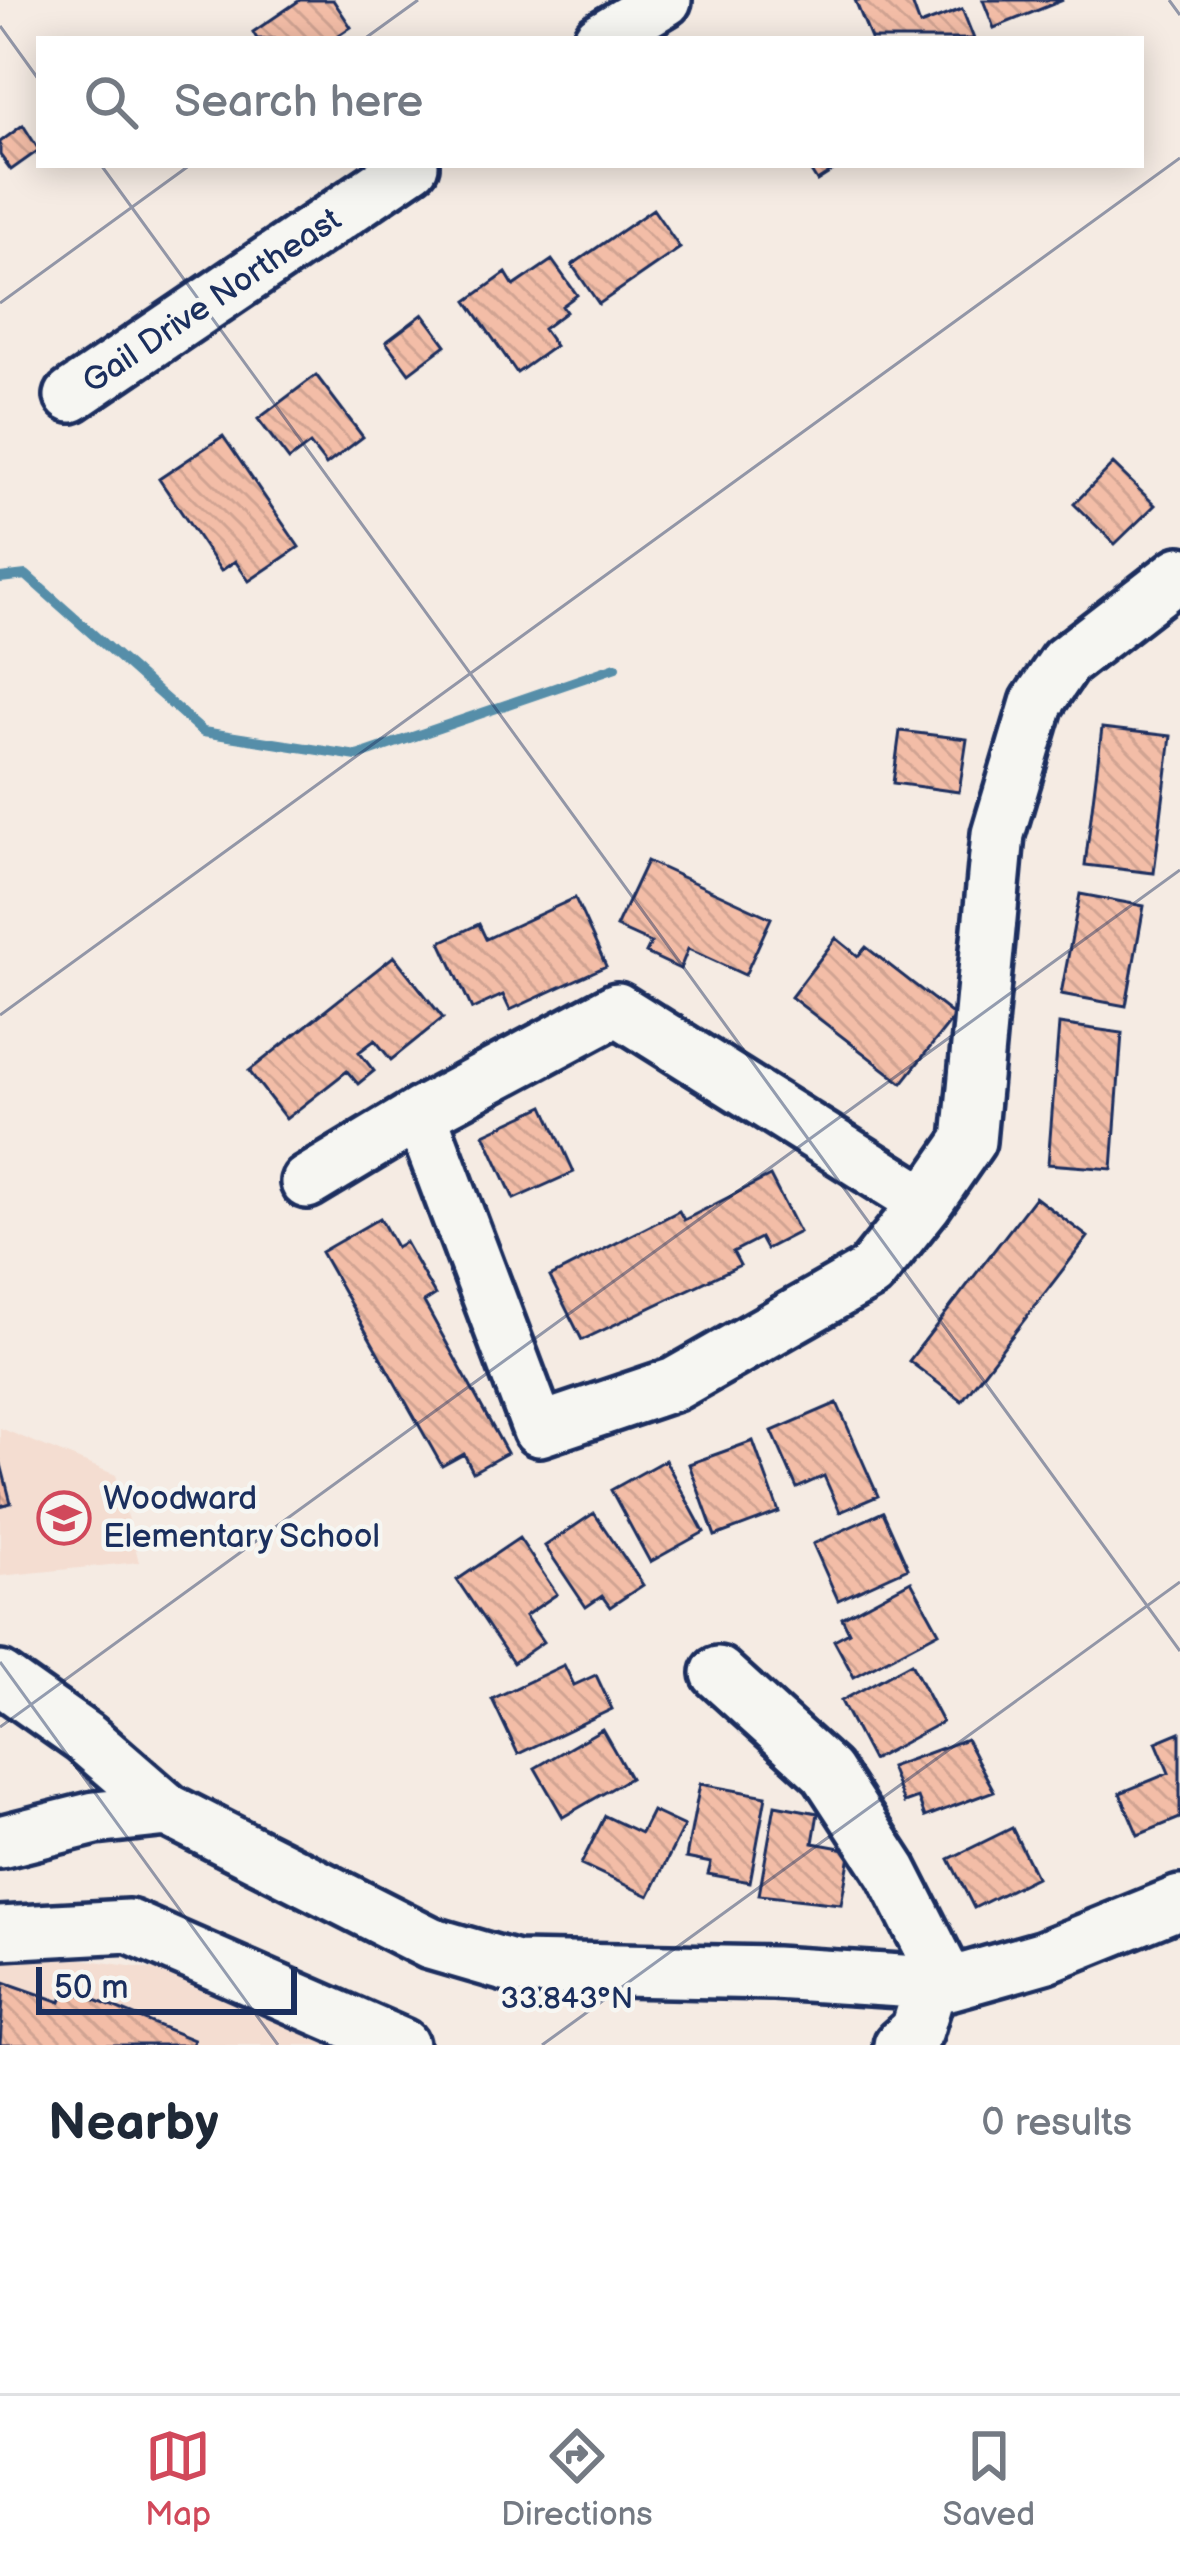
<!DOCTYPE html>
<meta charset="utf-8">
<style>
:root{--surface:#fff;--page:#f6f6f7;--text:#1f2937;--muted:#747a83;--line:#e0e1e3;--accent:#d1495b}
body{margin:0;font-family:"Balsamiq Sans",sans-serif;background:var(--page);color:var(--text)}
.scale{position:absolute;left:36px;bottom:30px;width:261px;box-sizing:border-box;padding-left:12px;border:6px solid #1b2f5e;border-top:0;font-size:33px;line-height:42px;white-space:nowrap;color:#1b2f5e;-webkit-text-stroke:9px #f6f6f2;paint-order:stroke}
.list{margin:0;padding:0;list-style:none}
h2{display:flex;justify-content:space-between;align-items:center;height:156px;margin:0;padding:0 48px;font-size:51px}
h2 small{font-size:39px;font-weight:400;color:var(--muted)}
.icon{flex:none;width:66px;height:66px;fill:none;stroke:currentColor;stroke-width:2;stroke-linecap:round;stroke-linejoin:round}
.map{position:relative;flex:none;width:1180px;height:2045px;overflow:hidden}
.search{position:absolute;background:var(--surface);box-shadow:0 6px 30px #0003;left:36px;right:36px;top:36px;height:132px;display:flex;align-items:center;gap:30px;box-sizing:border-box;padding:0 42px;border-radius:0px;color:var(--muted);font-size:45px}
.sheet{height:348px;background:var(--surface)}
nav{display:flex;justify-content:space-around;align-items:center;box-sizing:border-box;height:168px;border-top:3px solid var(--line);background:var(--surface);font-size:33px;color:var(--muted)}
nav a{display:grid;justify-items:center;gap:6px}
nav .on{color:var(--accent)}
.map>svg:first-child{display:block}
.built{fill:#f4ddd1}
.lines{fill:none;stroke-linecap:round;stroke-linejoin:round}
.stream{stroke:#568ea9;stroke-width:10}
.building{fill:url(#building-back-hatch);stroke:#1b2f5e;stroke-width:3}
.minor-casing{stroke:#1b2f5e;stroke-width:60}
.minor{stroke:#f6f6f2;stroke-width:51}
.ticks{fill:none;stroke:#1b2f5e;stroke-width:3;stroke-opacity:0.45}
.labels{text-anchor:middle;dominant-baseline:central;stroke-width:9;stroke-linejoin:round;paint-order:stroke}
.street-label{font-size:33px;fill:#1b2f5e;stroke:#f6f6f2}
.poi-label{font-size:33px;fill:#1b2f5e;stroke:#f6f6f2;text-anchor:start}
.ticks-label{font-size:30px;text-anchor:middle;fill:#1b2f5e;stroke:#f6f6f2;stroke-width:9;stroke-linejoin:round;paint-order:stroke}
</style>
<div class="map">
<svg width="1180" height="2045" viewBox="0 0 1180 2045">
<defs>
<pattern id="building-back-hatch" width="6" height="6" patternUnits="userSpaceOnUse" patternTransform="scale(3)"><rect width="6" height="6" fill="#f3bda7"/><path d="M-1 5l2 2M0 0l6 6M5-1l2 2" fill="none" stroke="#d0a392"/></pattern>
</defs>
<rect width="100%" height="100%" fill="#f5ebe3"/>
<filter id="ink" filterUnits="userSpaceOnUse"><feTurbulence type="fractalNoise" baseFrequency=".00833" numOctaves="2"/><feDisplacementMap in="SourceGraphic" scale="24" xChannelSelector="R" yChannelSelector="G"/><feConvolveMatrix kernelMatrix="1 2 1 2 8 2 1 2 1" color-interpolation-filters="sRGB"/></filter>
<g filter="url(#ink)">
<path class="built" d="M0 1428 116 1475 139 1562 0 1576Z
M0 1947 204 1977 430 2045H0Z"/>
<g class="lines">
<path class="stream" d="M0 578 26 575 203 732 357 756 616 667"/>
</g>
<path class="building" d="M300 0H333L351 27 333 39H257L253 32Z
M855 0H911L920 25 962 9 974 39H871Z
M983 0H1063L994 28Z
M23 125 39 150 11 170 0 155V142Z
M807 165H842L817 181Z
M653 209 680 248 599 304 572 265Z
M552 260 577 295 562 306 566 312 543 329 555 346 517 373 467 301 506 273 514 286Z
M423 314 446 345 409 373 386 342Z
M316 375 363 437 326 465 310 444 289 460 258 419Z
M223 436 299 547 249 581 235 561 221 571 159 479Z
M1113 464 1155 505 1115 544 1074 504Z
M1102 728 1171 736 1154 873 1085 865Z
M900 731 967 739 959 792 893 783Z
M647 861 771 918 745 975 688 949 680 969 646 953 651 943 616 927Z
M1080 894 1144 906 1126 1006 1061 994Z
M575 898 606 966 510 1010 503 995 472 1009 441 942 479 924 486 939Z
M836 938 858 956 866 947 955 1016 902 1083 791 997Z
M394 956 443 1018 391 1060 375 1040 359 1052 374 1071 358 1084 347 1071 286 1119 249 1071Z
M1059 1024 1122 1033 1112 1169 1048 1164Z
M544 1106 574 1172 514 1199 484 1134Z
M770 1176 799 1232 766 1249 760 1238 733 1252 740 1265 582 1340 550 1277 679 1211 684 1220Z
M1035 1197 1088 1237 962 1401 909 1361Z
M380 1218 396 1247 405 1242 435 1295 424 1302 507 1453 473 1472 464 1454 442 1466 321 1252Z
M837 1403 878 1496 840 1512 824 1476 797 1488 772 1431Z
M753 1441 779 1512 715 1536 689 1464Z
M0 1460 11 1503 0 1506Z
M665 1460 704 1532 650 1562 611 1490Z
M883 1512 908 1568 838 1600 813 1544Z
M594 1513 643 1585 610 1607 602 1596 586 1607 545 1546Z
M519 1538 557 1594 525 1616 543 1642 513 1663 457 1580Z
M911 1581 939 1632 854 1677 834 1640 849 1632 842 1618Z
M911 1663 942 1722 872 1760 841 1701Z
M564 1665 574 1685 596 1675 612 1709 518 1754 492 1699Z
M602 1729 630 1778 563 1817 535 1768Z
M1180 1732V1818L1138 1835 1120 1793 1169 1773 1156 1742Z
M966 1739 994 1791 925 1817 918 1798 904 1803 890 1767Z
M700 1784 766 1796 750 1882 708 1874 711 1863 686 1858Z
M775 1805 818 1813 813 1843 851 1850 841 1904 759 1895Z
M652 1811 684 1826 649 1896 581 1864 605 1816 641 1833Z
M1012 1828 1036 1877 974 1908 949 1859Z
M4 1982 61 2002 66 1988 194 2040 192 2045H0Z"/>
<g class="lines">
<g class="minor-casing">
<path id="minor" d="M600 39 665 0
M71 396 412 165
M617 1009 926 1203 870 1273 675 1384 539 1430 420 1114Z
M307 1182 420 1114
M926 1203 969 1141 998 834 1037 703 1065 662 1180 573
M718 1673 827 1772 892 1872 949 1984
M0 1678 85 1738 168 1810
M0 1842 95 1818 168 1810 430 1943 516 1968 774 1973 949 1984 1044 1957 1180 1902
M0 1933 129 1926 402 2045
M900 2045 917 2030 931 1984"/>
</g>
<use href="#minor" class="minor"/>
</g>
</g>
<path class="ticks" d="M1169 0 1180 15M0 26 39 80M364 39 418 0M101 165 1180 1651M0 303 190 165M0 1015 1180 158M0 1662 278 2045M0 1727 1180 870M542 2045 1180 1582"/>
<defs>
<g id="school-ring" transform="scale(2.7)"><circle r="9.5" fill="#f6f6f2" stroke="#d1495b" stroke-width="1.5"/><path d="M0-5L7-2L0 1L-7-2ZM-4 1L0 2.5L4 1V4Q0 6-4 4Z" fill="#d1495b"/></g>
</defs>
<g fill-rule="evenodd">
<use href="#school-ring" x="64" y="1518"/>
</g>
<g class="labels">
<g class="street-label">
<text transform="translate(212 301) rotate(-34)">Gail Drive Northeast</text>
</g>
<g class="poi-label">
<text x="103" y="1499">Woodward<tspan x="103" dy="38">Elementary School</tspan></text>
</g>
</g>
<g class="ticks-label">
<text x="567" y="2008">33.843°N</text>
</g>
</svg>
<div class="scale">50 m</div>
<div class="search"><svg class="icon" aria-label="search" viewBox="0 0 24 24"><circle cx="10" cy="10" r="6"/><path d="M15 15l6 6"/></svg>Search here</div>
</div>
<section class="sheet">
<h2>Nearby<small>0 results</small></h2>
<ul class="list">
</ul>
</section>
<nav>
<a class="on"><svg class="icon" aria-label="map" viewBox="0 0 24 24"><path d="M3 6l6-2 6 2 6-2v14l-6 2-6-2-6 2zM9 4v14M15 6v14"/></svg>Map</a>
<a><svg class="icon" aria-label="directions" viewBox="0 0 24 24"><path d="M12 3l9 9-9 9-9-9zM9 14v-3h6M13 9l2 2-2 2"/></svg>Directions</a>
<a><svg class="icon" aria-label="saved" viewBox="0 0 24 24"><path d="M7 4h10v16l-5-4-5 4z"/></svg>Saved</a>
</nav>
